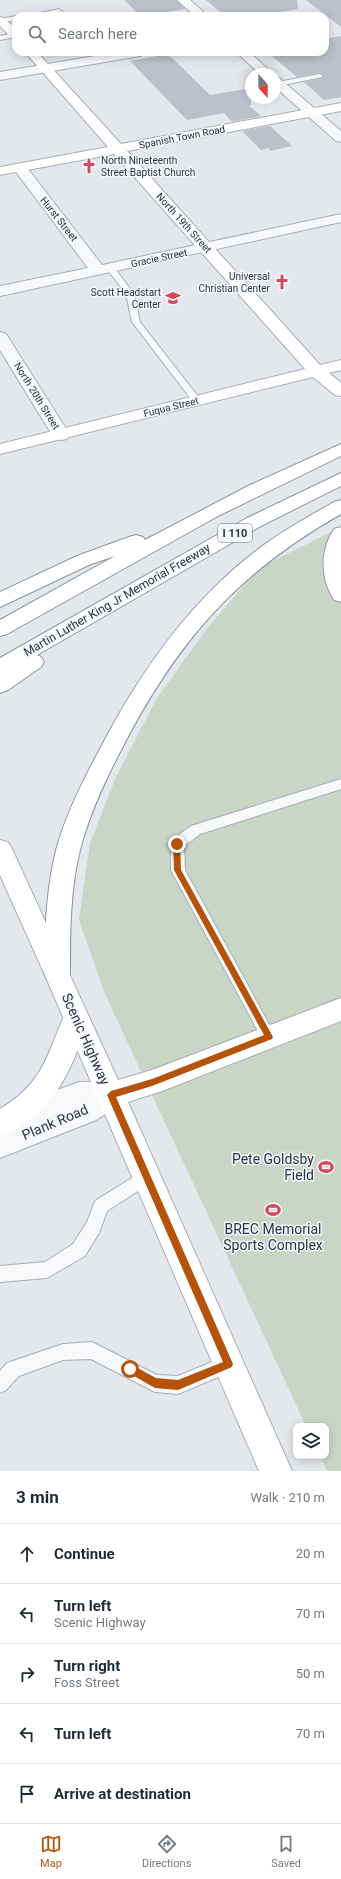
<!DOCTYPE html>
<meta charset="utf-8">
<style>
:root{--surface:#fff;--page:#f2f2f3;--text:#1f2937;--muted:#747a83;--line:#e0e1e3;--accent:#b45309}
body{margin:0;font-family:Roboto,sans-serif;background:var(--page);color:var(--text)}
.controls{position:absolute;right:12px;bottom:12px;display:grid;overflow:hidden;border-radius:8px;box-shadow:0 2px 10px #0003}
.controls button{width:36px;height:36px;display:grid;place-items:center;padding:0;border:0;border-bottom:1px solid var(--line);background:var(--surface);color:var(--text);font:20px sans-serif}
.compass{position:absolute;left:245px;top:68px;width:36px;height:36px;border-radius:50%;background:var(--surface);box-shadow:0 2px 10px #0003;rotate:159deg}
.stop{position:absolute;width:12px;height:12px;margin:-9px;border:3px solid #b45309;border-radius:50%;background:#fff}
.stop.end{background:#b45309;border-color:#fff;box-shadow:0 1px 4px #0008}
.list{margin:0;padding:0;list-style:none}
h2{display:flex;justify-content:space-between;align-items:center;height:52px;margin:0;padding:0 16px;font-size:17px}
h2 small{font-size:13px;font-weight:400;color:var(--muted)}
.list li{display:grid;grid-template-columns:26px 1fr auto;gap:12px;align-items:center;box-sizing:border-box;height:60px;padding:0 16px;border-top:1px solid var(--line)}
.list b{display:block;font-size:15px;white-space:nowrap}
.list p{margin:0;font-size:13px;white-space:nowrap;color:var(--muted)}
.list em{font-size:13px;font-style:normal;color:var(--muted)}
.icon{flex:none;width:22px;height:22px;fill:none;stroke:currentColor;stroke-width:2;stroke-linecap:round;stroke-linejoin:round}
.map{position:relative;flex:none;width:341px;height:1471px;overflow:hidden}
.search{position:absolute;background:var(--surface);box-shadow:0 2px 10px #0003;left:12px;right:12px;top:12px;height:44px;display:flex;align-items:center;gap:10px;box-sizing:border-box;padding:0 14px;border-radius:12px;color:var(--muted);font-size:15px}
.sheet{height:352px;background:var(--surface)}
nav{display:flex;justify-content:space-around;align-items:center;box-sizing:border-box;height:56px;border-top:1px solid var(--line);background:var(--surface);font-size:11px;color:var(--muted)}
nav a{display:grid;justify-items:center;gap:2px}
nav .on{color:var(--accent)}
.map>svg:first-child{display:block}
.green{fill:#c9d6c5}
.building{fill:#bbc0ca}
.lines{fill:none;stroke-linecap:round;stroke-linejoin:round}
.lane-casing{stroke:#a9aeb7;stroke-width:2}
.street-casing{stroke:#a9aeb7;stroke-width:2}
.secondary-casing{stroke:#a9aeb7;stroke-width:2}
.primary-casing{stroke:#a3abb8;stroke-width:2}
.highway-casing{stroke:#8b94a3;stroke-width:2}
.lane{fill:#f7f8fa;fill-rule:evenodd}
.street{fill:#f7f8fa;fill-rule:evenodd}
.secondary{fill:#fff;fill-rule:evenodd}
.primary{fill:#fff;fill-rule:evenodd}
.highway{fill:#fff;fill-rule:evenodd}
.route{fill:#b45309}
.labels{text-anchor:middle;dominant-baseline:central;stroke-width:3;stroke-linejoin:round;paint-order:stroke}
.far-street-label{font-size:10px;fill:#2b3445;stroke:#f4f6f9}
.far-poi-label{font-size:10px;fill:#2b3445;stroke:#f4f6f9;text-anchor:end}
.shield{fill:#f4f6f9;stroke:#676e7b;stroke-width:1}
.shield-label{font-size:11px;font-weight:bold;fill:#2b3445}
.street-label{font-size:12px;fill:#2b3445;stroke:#f4f6f9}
.near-street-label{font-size:14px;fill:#2b3445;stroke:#f4f6f9}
.near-poi-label{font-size:14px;fill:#2b3445;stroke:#f4f6f9;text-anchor:end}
</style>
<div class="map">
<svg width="341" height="1471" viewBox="0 0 341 1471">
<rect width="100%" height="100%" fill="#e4e7ec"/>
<path class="green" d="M341 527V1471H327L320 1456H326V1426H306L105 994 79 920 90 843 116 777 157 698 208 627 259 568Z"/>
<path class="building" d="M124 0H176L185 9 141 16Z
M206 0H297L298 9 255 16H225Z
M306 0H341V27Z
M341 36V97L324 100 304 82 322 78 323 74 320 73 297 77 272 56 299 52H325V39Z
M168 54 210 95 251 88V105L249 106 261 116 232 122 224 113 187 120 130 61Z
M270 126 292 146 270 151 268 148 261 150 242 131Z"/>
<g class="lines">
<g class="lane-casing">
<path id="lane" d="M59 9 68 16H61L58 13 25 16Z
M16 16V20L0 23V19Z
M15 33 16 37 0 40V36Z
M320 74 322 75V77L278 86 275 85 278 82Z
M107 266H113L134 294 140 322 200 399 202 401 200 403H194L132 322 126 294 106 268Z
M341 779V789L200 834 184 846 185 870 276 1037 274 1042 269 1043 264 1042 171 870V844L172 840 191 826Z
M146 1169 152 1172 154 1177 152 1182 107 1211 99 1233 85 1256 47 1278 0 1282V1266L45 1262 73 1244 87 1222 95 1201Z
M92 1342 157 1375 178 1376 229 1355 235 1358 238 1364 235 1370 178 1394 155 1392 91 1359 63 1360 19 1376 6 1390 0 1393V1371L7 1363 63 1344Z"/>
</g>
<g class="street-casing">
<path id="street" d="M177 0H190L208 16H195Z
M119 52H146L140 56 0 80V72Z
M236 52H249L273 74H260Z
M275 77 279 78 341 131V142L336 141 275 87Z
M20 164 25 165 102 265 341 214V222L0 296V286L88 268 13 168 15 165Z
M0 332 6 334 8 337 70 435 67 439 61 440 55 439 52 435 0 350Z
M79 1082H111L121 1086 125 1095 121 1104 96 1120 0 1158V1111Z"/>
</g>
<g class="secondary-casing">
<path id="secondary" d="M0 17 4 18 16 29V39L12 38 0 26Z
M25 52H37L121 144 341 103V111L127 151 320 365 341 360V370L329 373 341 383V396L335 395 313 377 0 454V444L305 369 114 154 0 175V167L108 147Z
M0 840 8 842 12 849 118 1080 152 1070 341 998V1021L162 1091 128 1102 292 1471H259L44 973 0 875Z"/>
</g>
<g class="primary-casing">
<path id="primary" d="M76 1006 85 1010 89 1018C72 1069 54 1116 0 1137V1109C46 1081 46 1054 67 1010Z"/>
</g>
<g class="highway-casing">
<path id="highway" d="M341 444V456L218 516 7 634 0 636V620L115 556 91 564 0 607V592L77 556 129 537 136 535 143 537 145 540 248 486Z
M341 473V486L261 526 37 655 41 657 44 662 41 667 8 690 0 693V658L247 518Z
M341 500V514C235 574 175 644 120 752 104 783 89 815 80 850 70 890 70 932 70 973L66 981 57 984 48 981 44 973C45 932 46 890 56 850 66 814 83 780 101 747 140 672 189 602 257 550 282 531 308 517 334 502Z
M341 527V602L334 600C320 577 320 551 334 529Z"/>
</g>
<use href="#lane" class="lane"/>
<use href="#street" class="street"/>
<use href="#secondary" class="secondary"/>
<use href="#primary" class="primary"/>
<use href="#highway" class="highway"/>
</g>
<path class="route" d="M177 841 180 844 181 870 273 1037 272 1039 152 1086 116 1097 233 1364 232 1367 178 1390 155 1388 127 1372 126 1369 127 1366 130 1364 134 1366 156 1378 178 1380 223 1362 107 1095 111 1091 152 1079 264 1035 174 870 173 844Z"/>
<defs>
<g id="church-bare" transform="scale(1.2)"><path d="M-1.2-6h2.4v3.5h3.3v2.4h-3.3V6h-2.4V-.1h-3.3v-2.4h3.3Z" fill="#d1495b" stroke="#f4f6f9" stroke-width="2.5" paint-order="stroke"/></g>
<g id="school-bare" transform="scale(1.2)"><path d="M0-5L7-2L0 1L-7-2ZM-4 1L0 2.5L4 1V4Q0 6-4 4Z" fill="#d1495b" stroke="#f4f6f9" stroke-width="2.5" paint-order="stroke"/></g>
<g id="stadium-bare" transform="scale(1.2)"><path d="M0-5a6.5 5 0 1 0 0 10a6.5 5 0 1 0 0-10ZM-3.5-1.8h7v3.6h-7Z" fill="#d1495b" stroke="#f4f6f9" stroke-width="2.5" paint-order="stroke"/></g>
</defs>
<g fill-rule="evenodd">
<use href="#church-bare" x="89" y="166"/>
<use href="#church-bare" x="282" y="282"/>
<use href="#school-bare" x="173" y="298"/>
<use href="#stadium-bare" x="326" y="1167"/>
<use href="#stadium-bare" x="273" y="1210"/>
</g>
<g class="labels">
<g class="far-street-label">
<text transform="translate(182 137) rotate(-11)">Spanish Town Road</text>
<text transform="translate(59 219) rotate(52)">Hurst Street</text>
<text transform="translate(184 223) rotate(48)">North 19th Street</text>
<text transform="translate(159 258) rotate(-12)">Gracie Street</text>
<text transform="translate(37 396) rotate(58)">North 20th Street</text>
<text transform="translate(171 407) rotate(-14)">Fuqua Street</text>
</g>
<g class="far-poi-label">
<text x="101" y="160" text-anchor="start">North Nineteenth<tspan x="101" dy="12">Street Baptist Church</tspan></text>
<text x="270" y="276">Universal<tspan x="270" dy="12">Christian Center</tspan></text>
<text x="161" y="292">Scott Headstart<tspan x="161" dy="12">Center</tspan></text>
</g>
<rect class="shield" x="218" y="524" width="34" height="18" rx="3"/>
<g class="shield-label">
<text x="235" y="533">I 110</text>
</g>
<g class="street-label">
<text transform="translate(117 600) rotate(-30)">Martin Luther King Jr Memorial Freeway</text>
</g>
<g class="near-street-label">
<text transform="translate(86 1039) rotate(66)">Scenic Highway</text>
<text transform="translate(55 1122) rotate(-23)">Plank Road</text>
</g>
<g class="near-poi-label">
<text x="314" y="1159">Pete Goldsby<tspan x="314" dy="16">Field</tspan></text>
<text x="273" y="1229" text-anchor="middle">BREC Memorial<tspan x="273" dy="16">Sports Complex</tspan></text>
</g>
</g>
</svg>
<div class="controls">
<button><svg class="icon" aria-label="layers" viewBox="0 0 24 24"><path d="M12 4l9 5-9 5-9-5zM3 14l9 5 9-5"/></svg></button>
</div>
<svg class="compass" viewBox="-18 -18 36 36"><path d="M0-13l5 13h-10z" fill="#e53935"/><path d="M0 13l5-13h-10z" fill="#747a83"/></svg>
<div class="stop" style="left:130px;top:1369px"></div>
<div class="stop end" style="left:177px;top:844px"></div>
<div class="search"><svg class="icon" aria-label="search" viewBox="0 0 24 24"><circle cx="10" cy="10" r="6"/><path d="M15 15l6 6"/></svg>Search here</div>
</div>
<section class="sheet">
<h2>3 min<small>Walk · 210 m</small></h2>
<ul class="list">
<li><svg class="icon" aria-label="ahead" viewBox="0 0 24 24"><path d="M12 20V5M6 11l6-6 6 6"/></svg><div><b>Continue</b></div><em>20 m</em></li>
<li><svg class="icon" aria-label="left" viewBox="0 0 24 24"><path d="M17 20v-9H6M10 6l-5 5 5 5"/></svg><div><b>Turn left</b><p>Scenic Highway</p></div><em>70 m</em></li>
<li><svg class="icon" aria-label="right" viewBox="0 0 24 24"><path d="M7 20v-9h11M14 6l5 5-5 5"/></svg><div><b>Turn right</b><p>Foss Street</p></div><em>50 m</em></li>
<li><svg class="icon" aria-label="left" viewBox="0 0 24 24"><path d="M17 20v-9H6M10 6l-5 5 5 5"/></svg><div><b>Turn left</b></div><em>70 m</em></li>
<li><svg class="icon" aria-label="arrive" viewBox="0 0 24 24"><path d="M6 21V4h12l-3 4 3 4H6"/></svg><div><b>Arrive at destination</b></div></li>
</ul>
</section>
<nav>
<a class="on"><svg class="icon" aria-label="map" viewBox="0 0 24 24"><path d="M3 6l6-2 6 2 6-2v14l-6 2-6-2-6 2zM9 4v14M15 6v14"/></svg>Map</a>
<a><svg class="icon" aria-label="directions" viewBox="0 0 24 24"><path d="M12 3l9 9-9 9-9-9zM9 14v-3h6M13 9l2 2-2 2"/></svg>Directions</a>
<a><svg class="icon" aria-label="saved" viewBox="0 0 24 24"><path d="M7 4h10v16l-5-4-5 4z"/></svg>Saved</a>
</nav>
